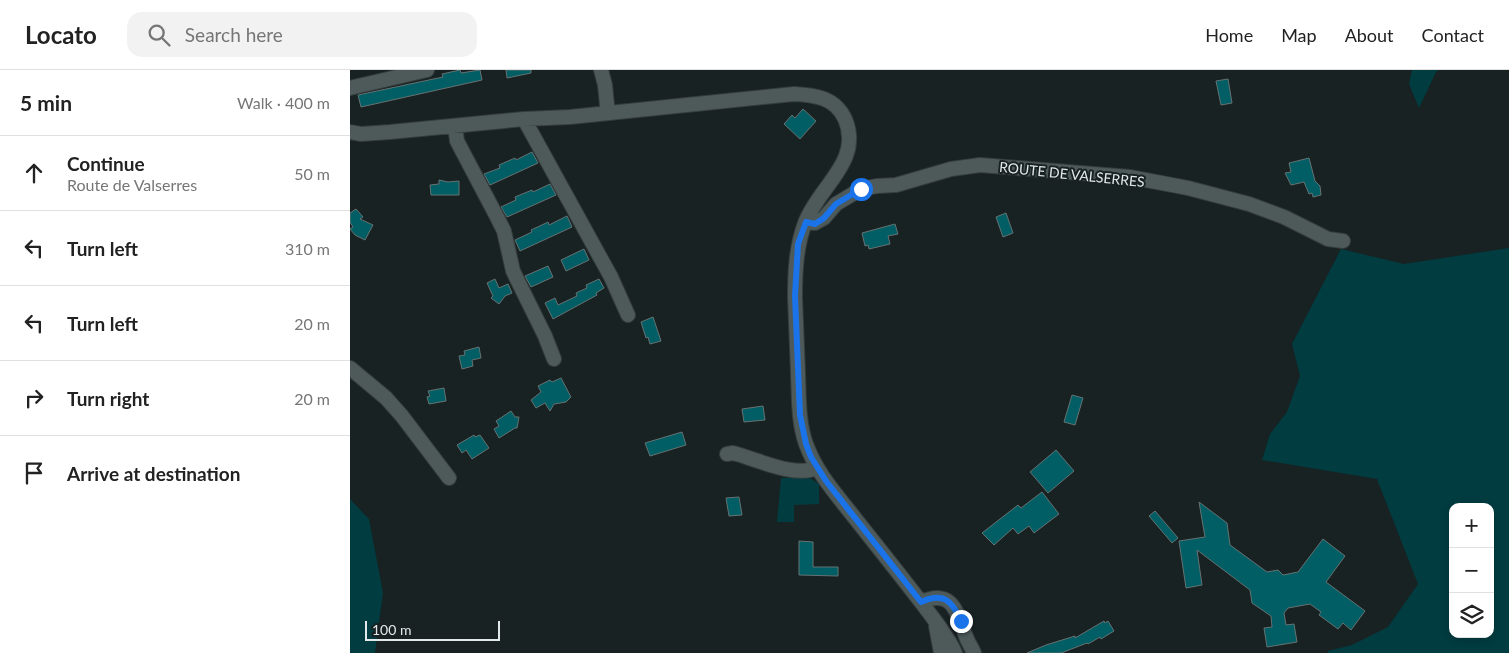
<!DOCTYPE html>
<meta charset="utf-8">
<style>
:root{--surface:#fff;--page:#f2f2f2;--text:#222;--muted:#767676;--line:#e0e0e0}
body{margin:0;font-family:Lato,sans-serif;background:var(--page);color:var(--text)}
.controls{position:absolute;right:15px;bottom:15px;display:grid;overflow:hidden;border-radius:10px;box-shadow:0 2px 8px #0003}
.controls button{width:45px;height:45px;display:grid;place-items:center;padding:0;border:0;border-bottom:1px solid var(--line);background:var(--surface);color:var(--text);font:25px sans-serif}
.scale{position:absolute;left:15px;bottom:12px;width:135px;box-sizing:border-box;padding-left:5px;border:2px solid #e3e9ea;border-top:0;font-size:14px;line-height:18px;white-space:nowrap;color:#e3e9ea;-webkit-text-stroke:4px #182222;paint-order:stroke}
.stop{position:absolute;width:15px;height:15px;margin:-11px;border:4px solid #1a73e8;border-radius:50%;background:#fff}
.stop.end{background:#1a73e8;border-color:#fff;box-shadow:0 1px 5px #0008}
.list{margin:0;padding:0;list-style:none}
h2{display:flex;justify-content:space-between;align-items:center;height:65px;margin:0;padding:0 20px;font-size:21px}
h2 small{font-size:16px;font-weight:400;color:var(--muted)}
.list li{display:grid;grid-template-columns:32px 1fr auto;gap:15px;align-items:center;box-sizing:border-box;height:75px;padding:0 20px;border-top:1px solid var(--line)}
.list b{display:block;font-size:19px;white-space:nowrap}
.list p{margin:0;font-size:16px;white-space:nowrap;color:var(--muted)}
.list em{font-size:16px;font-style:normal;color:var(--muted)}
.icon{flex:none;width:28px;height:28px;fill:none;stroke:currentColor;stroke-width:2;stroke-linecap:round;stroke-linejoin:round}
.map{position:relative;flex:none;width:1159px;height:583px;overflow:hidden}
header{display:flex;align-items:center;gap:30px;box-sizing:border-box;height:70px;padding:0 25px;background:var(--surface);border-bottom:1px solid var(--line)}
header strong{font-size:24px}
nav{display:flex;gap:28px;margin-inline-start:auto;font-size:18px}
.search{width:350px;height:45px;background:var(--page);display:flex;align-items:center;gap:12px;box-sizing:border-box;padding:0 18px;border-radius:15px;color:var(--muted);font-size:19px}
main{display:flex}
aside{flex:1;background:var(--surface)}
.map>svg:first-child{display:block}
.green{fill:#003c40;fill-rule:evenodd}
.building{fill:#005e64;stroke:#667273}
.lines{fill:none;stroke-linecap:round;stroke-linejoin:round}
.minor-casing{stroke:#353c3d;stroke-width:16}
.minor{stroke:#4e5a5a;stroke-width:14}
.route{stroke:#1a73e8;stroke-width:6}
.labels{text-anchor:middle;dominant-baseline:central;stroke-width:4;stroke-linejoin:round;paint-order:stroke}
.street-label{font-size:14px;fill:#e3e9ea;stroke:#182222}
</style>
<header>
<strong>Locato</strong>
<div class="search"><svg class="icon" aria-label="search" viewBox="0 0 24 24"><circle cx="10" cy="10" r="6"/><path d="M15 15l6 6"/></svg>Search here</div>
<nav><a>Home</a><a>Map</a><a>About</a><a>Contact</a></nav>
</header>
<main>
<aside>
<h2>5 min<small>Walk · 400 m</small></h2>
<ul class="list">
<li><svg class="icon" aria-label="ahead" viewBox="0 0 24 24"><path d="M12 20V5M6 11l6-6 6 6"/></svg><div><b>Continue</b><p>Route de Valserres</p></div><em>50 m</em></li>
<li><svg class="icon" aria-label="left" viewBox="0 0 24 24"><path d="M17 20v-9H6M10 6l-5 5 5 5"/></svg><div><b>Turn left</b></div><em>310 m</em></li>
<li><svg class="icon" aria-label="left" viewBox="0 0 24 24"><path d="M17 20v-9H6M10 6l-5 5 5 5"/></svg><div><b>Turn left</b></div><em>20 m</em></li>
<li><svg class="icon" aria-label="right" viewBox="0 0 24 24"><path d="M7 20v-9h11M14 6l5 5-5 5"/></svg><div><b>Turn right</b></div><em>20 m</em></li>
<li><svg class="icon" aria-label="arrive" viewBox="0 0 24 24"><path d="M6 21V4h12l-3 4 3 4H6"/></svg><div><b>Arrive at destination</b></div></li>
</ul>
</aside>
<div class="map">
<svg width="1159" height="583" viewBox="0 0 1159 583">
<rect width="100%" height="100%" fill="#182222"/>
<path class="green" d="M1062 0H1089L1086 2 1069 38 1059 14Z
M1159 178V583H978V581L1002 575 1038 557 1068 514 1027 409 912 390 920 364 937 342 950 306 942 274 991 179 1054 194ZM1103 437H1140V564H1103Z
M431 408H460L469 414V434L444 435V452H427Z
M0 429 19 449 33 523 25 583H0Z"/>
<path class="building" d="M110 0 111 3 130 0 132 10 11 37 8 25 93 7 92 4Z
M156 0H181V3L157 8Z
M878 9 882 33 871 35 866 11Z
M453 39 466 51 450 69 434 54 442 45 445 48Z
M182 82 188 93 140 115 134 104 150 98 149 95 165 88 166 90Z
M959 88 965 111 970 116 971 125 963 127 962 123 959 124 954 112 941 115 935 103 941 102 939 93Z
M89 110 98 112 109 111V125H81L80 115 89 114Z
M200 114 206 125 157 147 151 137 166 130 165 127 182 120 183 122Z
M6 139 13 147 10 149 23 155 15 170 5 165 0 159 3 157 0 152V143Z
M656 143 663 163 653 167 646 147Z
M217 146 222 157 170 181 165 170 182 162 181 160 194 154 198 152 199 155Z
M545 154 548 164 538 166 540 174 519 179 518 175 515 176 512 163Z
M234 179 239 190 216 201 211 190Z
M198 196 203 207 181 217 175 206Z
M145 209 149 218 158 214 162 223 155 226 149 234 141 228 143 226 137 213Z
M249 209 254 218 246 223 247 225 203 249 195 233 205 228 208 235 227 226 226 223 237 218 236 215Z
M303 247 311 271 300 274 298 267 296 268 291 252Z
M129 277 131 288 122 290 123 296 112 299 109 286 115 285 114 281Z
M211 308 221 327 216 332 204 334 200 341 195 333 186 338 181 330 191 322 188 316 200 310 202 312Z
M94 318 96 331 79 334 77 327 80 326 78 321Z
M722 325 733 328 725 355 714 352Z
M413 336 415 350 394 352 392 339Z
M161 341 165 347H169L167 358H165L149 368 144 359 149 356 146 351Z
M332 362 336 375 300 386 295 373Z
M124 365 125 367 130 365 139 378 122 389 116 380 112 383 107 375Z
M706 380 724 401 698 423 680 402Z
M692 422 709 444 684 463 679 456 668 464 663 458 644 475 632 463 668 435 671 438Z
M389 427 392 445 379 446 376 428Z
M849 432 877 453 880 475 917 502 928 500 933 505 948 502 973 469 995 486 976 512 1015 541 1001 560 993 553 988 559 969 545 971 542 960 534 938 538 934 543 936 555 944 554 947 572 917 577 914 558 922 557 921 546 902 533 900 520 847 480 852 515 836 518 829 471 855 467Z
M805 441 828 468 822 473 799 446Z
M449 471 463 472V497H488V506L449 505Z
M754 551 755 553 758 551 764 561 751 569 750 567 738 574 737 573 711 583H677L696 575 725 566V568Z"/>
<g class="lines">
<g class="minor-casing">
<path id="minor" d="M251 0 255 15 257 35
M0 18 77 0
M174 49 261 207 278 245
M105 56 107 71 147 147 154 161 163 201 195 266 204 289
M0 62 11 64 40 62 174 49 220 47 444 24C464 25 485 27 495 49 513 91 469 116 455 153 446 177 445 202 445 227 446 253 447 278 448 303 449 326 448 352 456 374 466 402 486 424 504 447 527 476 551 506 574 536 585 551 598 566 605 583
M456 152 465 153 474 148 486 134 511 119 527 116 546 115 601 99 630 95 780 107 838 118 899 134 934 147 978 169 993 171
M0 298 36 328 52 346 99 408
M377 384 383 383C407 389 444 408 467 398
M571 532C605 517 607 546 617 569 619 574 622 578 624 583
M586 556 591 583"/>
</g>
<use href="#minor" class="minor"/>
</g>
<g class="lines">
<path class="route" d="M511 119 486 134 474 148 465 154 456 152 448 174 445 226 450 345 456 374 461 387 476 411 571 532C593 522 602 530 611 551"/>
</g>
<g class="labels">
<g class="street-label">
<text transform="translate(722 104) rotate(6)">ROUTE DE VALSERRES</text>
</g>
</g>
</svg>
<div class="controls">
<button>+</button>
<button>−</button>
<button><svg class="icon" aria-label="layers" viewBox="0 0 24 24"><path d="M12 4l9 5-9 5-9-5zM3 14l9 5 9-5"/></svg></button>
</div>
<div class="scale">100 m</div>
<div class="stop" style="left:511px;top:119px"></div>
<div class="stop end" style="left:611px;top:551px"></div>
</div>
</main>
